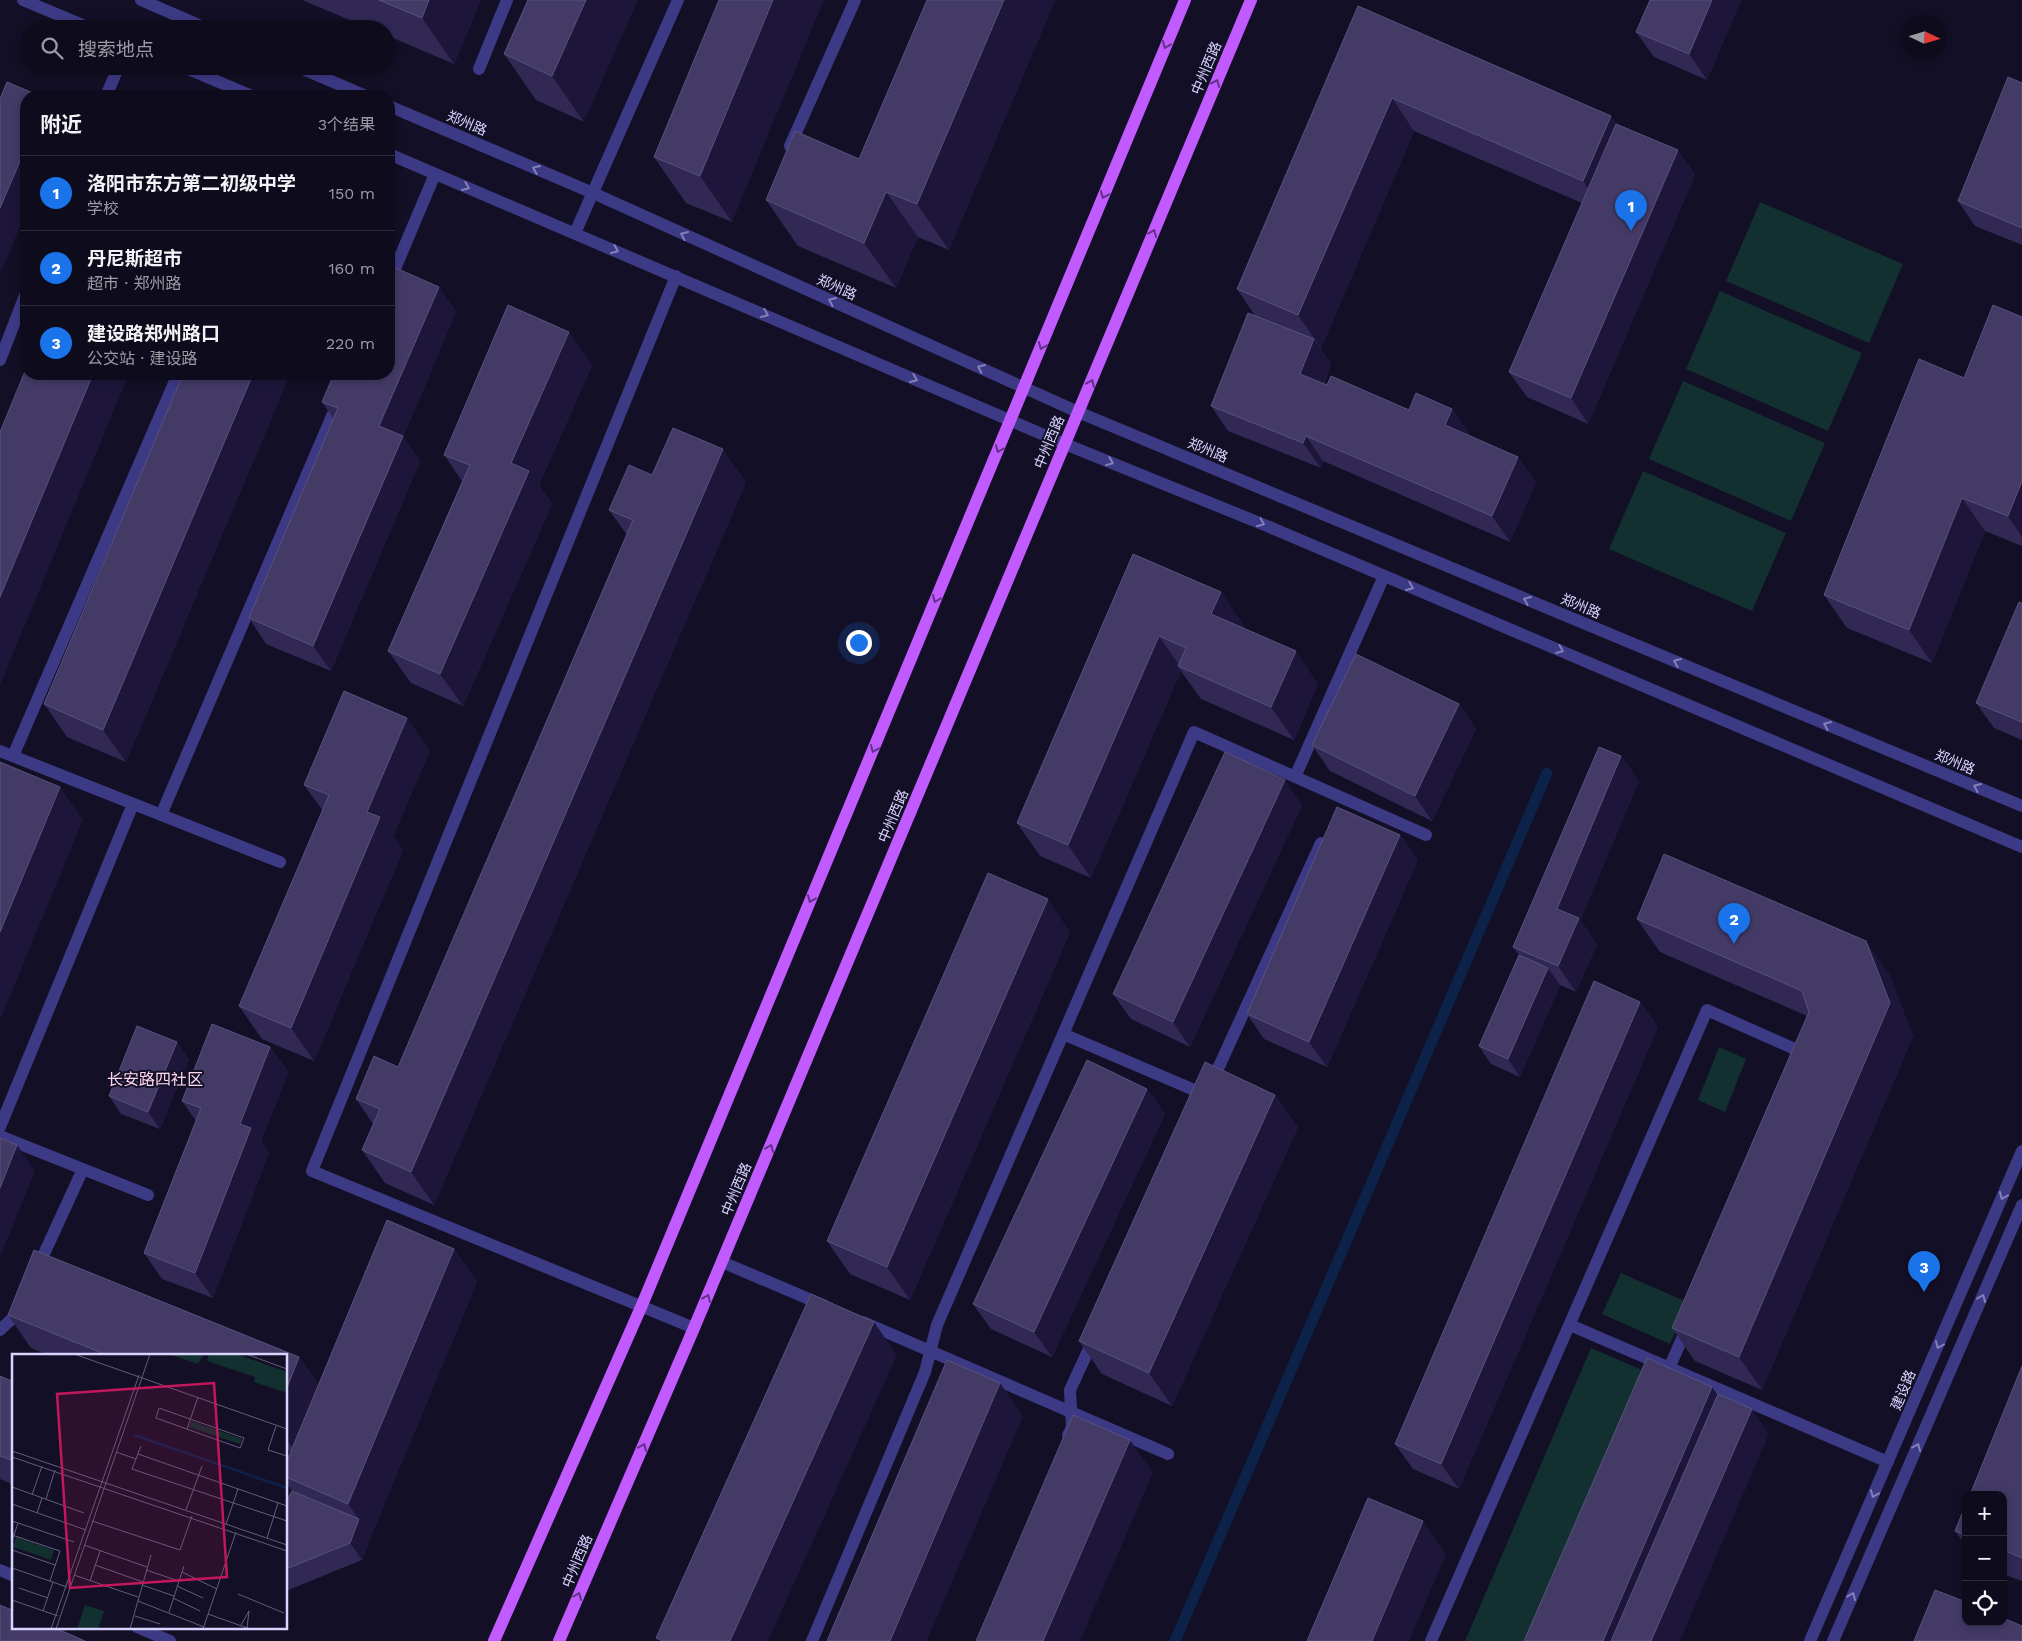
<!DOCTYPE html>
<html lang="zh">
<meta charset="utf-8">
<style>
:root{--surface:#0e0b1c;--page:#171425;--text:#f1f3f6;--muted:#9b9ba3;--line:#2e2b3b;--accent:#1a73e8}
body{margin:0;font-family:"Work Sans","Noto Sans SC",sans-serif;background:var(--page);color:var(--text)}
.controls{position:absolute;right:15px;bottom:15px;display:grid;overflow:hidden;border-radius:10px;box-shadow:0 2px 8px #0003}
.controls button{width:45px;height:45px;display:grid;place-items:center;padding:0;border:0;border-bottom:1px solid var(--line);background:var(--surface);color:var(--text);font:25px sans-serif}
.compass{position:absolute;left:1902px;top:15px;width:45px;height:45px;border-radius:50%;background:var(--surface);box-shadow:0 2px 8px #0003;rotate:94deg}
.you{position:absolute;left:858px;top:642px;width:18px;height:18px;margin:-12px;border:4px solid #fff;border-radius:50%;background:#1a73e8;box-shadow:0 0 0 8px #1a73e833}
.badge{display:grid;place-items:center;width:32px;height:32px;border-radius:50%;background:var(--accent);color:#fff;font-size:16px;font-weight:700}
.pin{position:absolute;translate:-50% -41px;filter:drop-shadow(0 1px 2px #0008)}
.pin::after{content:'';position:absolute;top:26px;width:18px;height:15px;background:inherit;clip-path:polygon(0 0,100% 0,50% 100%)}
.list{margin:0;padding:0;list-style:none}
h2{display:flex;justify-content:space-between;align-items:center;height:65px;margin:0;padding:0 20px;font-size:21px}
h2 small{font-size:16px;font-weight:400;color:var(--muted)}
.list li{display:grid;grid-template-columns:32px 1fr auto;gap:15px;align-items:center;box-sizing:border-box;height:75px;padding:0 20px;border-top:1px solid var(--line)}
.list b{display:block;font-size:19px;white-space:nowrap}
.list p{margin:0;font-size:16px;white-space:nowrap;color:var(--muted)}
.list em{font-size:16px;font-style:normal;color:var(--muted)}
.icon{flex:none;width:28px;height:28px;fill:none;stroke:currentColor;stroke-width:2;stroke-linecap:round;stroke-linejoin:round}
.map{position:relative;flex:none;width:2022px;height:1641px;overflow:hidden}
.search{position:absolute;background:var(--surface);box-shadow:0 2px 8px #0003;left:20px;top:20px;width:375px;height:55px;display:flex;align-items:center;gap:12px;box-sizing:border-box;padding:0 18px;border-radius:28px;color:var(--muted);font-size:19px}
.panel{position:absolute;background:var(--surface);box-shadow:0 2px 8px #0003;left:20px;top:90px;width:375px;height:290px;border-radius:20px}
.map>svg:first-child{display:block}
.green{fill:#12302f}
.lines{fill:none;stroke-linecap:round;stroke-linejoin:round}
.stream{stroke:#0c2248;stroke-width:11}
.minor{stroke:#3d3a85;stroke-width:12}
.major{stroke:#c25bff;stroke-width:12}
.wall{fill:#312854}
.shaded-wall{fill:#1d163a}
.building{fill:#433a66;stroke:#5a527e}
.oneway{stroke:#623188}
.oneway2{stroke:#837fbc}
.labels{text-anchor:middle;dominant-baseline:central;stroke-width:4;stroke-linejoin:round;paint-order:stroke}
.street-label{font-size:14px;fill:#d9d4ff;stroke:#130f26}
.quarter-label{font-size:16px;fill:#ffd6f0;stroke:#130f26}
.inset-river{fill:none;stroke:#0c2248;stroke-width:2.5}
.inset-road{fill:none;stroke:#625e7d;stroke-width:1}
.view{fill:#c2185b;fill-opacity:0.15;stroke:#c2185b;stroke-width:2.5}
.inset-edge{fill:none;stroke:#d9d4ff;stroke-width:2.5}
</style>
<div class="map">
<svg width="2022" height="1641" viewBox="0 0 2022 1641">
<rect width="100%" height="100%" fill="#130f26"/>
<path class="green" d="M1760 202 1903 264 1869 343 1726 281Z
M1720 291 1862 353 1828 431 1686 369Z
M1683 381 1825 443 1791 521 1649 459Z
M1643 471 1786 533 1752 611 1609 549Z
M1719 1047 1746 1059 1725 1112 1698 1100Z
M1621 1273 1689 1303 1670 1344 1602 1314Z
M1591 1348 1647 1372 1532 1641H1465Z"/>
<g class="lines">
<path class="stream" d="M1175 1641 1547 773"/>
<path class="minor" d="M23 0 92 29
M141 0 208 29
M181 66 252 96
M296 66 366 96
M479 69 507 0
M106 96 119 66
M389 106 593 193 1078 412 2022 806
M790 146 855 0
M389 154 1065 444 1267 526 2022 847
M575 233 678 0
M676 276 312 1171 694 1328
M389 283 435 174
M0 360 26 293
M0 751 280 862
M13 756 178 374
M1295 777 1384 576
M161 815 350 374
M1063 1034 1206 1095
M1211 1084 1321 843
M0 1127 133 804
M0 1136 148 1195
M722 1262 823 1305
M37 1269 83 1169
M863 1322 1168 1454
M1570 1325 1888 1462
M0 1330 17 1314 21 1305
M1663 1382 1688 1325
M1068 1435 1072 1427 1070 1390 1094 1338
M0 1570 14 1576
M137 1627 170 1641
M812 1641 925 1372 937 1325 1194 732 1426 835
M1431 1641 1707 1010 1806 1054 1805 1057
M1810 1641 2022 1151
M1833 1641 2022 1205"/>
<path class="major" d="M494 1641 642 1305 1185 0
M559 1641 694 1328 1251 0"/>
</g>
<path class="wall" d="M302 0H481L454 64 386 35V29H371Z
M528 0 584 122 536 100 504 54Z
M719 0 732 222 686 203 654 157Z
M927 0H1055L949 250 918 237 896 288 798 246 766 200 859 159Z
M1650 0H1741L1707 80 1654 57 1636 32Z
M1358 6 1616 124 1678 150 1695 175 1588 424 1527 397 1509 372 1582 203 1414 131 1321 348H1320L1331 364 1324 384 1409 410 1452 409 1470 435 1469 436 1536 482 1510 542 1323 461 1321 468 1228 431 1211 406 1255 316 1237 289Z
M2022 83V245L1975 226 1958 201Z
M439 287 456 312 403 437 420 461 331 671 266 644 249 618 334 419 322 402Z
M2022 317V546L1985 531 1932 663 1847 628 1824 595 1964 378Z
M592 365 539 485 552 504 463 706 411 683 388 651 462 481 444 455Z
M183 374H290L126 762 67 737 44 704Z
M652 475 746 482 434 1205 385 1183 362 1150 373 1124 356 1099 398 1067 627 535 609 510Z
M1133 554 1244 625 1242 628 1318 684 1294 740 1201 699 1181 671 1091 878 1040 856 1017 823Z
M2022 603V740L1994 728 1976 703Z
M1459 704 1476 729 1432 821 1330 771 1312 745Z
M430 750 393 836 403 850 314 1061 262 1039 239 1006 323 811 304 785Z
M1621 756 1639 781 1580 920 1597 944 1576 992 1560 985 1520 1077 1491 1064 1479 1046 1519 955 1513 947Z
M1302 805 1190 1047 1131 1019 1113 994Z
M1400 835 1418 860 1327 1067 1264 1039 1247 1014Z
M1637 919 1889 974 1913 1036 1762 1390 1695 1361 1672 1328 1807 1016 1660 952Z
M1070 932 910 1300 850 1274 827 1241Z
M1640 1002 1658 1027 1459 1489 1413 1469 1395 1444Z
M270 1047 288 1072 261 1142 269 1153 213 1298 162 1279 144 1253 196 1121 182 1101Z
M189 1059 160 1129 121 1114 109 1096Z
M1147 1089 1165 1114 1052 1357 991 1329 973 1304Z
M1275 1095 1298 1127 1172 1406 1102 1374 1079 1341Z
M387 1220 454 1249 477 1282 371 1536 362 1560 286 1591V1501L292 1491 286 1483V1463L291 1452 286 1450V1355H48L31 1348 8 1315 34 1250 299 1357 319 1385Z
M2022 1366V1581L2003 1574V1495Z
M0 1376 14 1382V1485L0 1479Z
M1966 1504V1546L1955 1531Z"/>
<path class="shaded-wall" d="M429 0H481L454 64 422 18Z
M586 0H638L584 122 552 76Z
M773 0H824L732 222 700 176Z
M1004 0H1055L949 250 917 204Z
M1712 0H1741L1707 80 1689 54Z
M1392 98 1414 131 1321 348 1298 315Z
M1611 116 1634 149 1606 214 1583 181Z
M26 147V213L0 274V208Z
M1678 150 1695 175 1588 424 1571 398Z
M886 192 918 237 896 288 864 243Z
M439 287 456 312 403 437 420 461 331 671 313 646 379 426Z
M569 332 592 365 539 485 552 504 463 706 440 674 511 463Z
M1314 339 1331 364 1317 399 1300 374Z
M93 374H129L0 685V597Z
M253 374H290L126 762 103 730Z
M1452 409 1470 435 1463 451 1445 425Z
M1306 436 1323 461 1321 468 1303 443Z
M723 449 746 482 434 1205 411 1172Z
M1518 457 1536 482 1510 542 1492 516Z
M2022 481V537L2008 516Z
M1962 498 1985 531 1932 663 1909 630Z
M1221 592 1244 625 1234 647 1211 614Z
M1159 636 1181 668 1178 666 1181 671 1091 878 1068 845Z
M1296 651 1318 684 1294 740 1271 707Z
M1459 704 1476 729 1432 821 1415 796Z
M407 718 430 750 393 836 403 850 314 1061 291 1028 367 812Z
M1621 756 1639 781 1580 920 1597 944 1576 992 1558 966 1557 909Z
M1285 780 1302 805 1190 1047 1173 1022Z
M60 787 83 820 0 1020V932Z
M1400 835 1418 860 1327 1067 1309 1042Z
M1048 899 1070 932 910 1300 887 1267Z
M1866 941 1889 974 1913 1036 1762 1390 1739 1357Z
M1548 968 1560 985 1520 1077 1508 1059Z
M1640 1002 1658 1027 1459 1489 1441 1464Z
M177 1042 189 1059 160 1129 148 1112Z
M270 1047 288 1072 261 1142 269 1153 213 1298 195 1273 240 1124Z
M1147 1089 1165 1114 1052 1357 1034 1332Z
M1275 1095 1298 1127 1172 1406 1149 1373Z
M17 1145 35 1171 0 1257V1188Z
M454 1249 477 1282 371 1536 362 1560 350 1543 359 1519 348 1504Z
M874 1322 897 1355 768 1641H730Z
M299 1357 322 1390 297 1454 286 1439V1390Z
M1000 1383 1023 1416 927 1641H890Z
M1712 1387 1735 1420 1640 1641H1603Z
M1752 1409 1769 1434 1680 1641H1651Z
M1130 1440 1153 1473 1080 1641H1043Z
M1423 1521 1446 1554 1409 1641H1372Z"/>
<path class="building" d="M379 0H429L422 18Z
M528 0H586L552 76 504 54Z
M719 0H773L700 176 654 157Z
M927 0H1004L917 204 886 192 864 243 766 200 795 131 859 159Z
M1650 0H1712L1689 54 1636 32Z
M1358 6 1611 116 1583 181 1392 98 1298 315 1237 289Z
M2008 77 2022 83V228L1958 201Z
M7 82 40 96H26V147L0 208V99Z
M1616 124 1678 150 1571 398 1509 372Z
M389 265 439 287 379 426 403 436 313 646 249 618 338 408 322 402 334 374H389Z
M508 305 569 332 511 463 529 471 440 674 388 651 470 465 444 455Z
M1993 305 2022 317V481L2008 516 1962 498 1909 630 1824 595 1919 359 1964 378Z
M1248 313 1314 339 1300 374 1327 385 1331 376 1409 410 1416 393 1452 409 1445 425 1518 457 1492 516 1306 436 1303 443 1211 406Z
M26 369V374H93L0 597V432Z
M183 374H253L103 730 44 704Z
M673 428 723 449 411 1172 362 1150 380 1109 356 1099 374 1056 398 1067 633 520 609 510 629 465 652 475Z
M1133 554 1221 592 1211 614 1296 651 1271 707 1178 666 1186 648 1159 636 1068 845 1017 823Z
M2019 602 2022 603V722L1976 703Z
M1356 654 1459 704 1415 796 1312 745Z
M344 691 407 718 367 812 380 817 291 1028 239 1006 329 795 304 785Z
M1599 747 1621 756 1557 909 1579 918 1558 966 1513 947Z
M1225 752 1285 780 1173 1022 1113 994Z
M0 762 60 787 0 932Z
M1337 807 1400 835 1309 1042 1247 1014Z
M1664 854 1866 941 1890 1003 1739 1357 1672 1328 1809 1012 1802 991 1637 919Z
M988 873 1048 899 887 1267 827 1241Z
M1519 955 1548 968 1508 1059 1479 1046Z
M1594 981 1640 1002 1441 1464 1395 1444Z
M212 1024 270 1047 240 1124 251 1128 195 1273 144 1253 201 1108 182 1101Z
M137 1026 177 1042 148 1112 109 1096Z
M1087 1060 1147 1089 1034 1332 973 1304Z
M1205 1062 1275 1095 1149 1373 1079 1341Z
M0 1138 17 1145 0 1188Z
M387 1220 454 1249 348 1504 286 1477V1463Z
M34 1250 299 1357 286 1390V1355H107L8 1315Z
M811 1294 874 1322 730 1641H662L656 1638Z
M1647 1358 1712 1387 1603 1641H1524Z
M947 1360 1000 1383 890 1641H827Z
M2022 1366V1558L2003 1550V1495H1970Z
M0 1376 14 1382V1461L0 1456Z
M1718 1394 1752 1409 1651 1641H1611Z
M1073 1415 1130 1440 1043 1641H976Z
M292 1491 359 1519 350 1543 286 1569V1501Z
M1368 1498 1423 1521 1372 1641H1307Z
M1966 1504V1535L1955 1531Z
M1935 1590 1966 1602V1622H2003V1618L2022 1626V1641H1914Z
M0 1605 14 1611V1627H53L85 1641H0Z"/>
<defs><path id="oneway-chevron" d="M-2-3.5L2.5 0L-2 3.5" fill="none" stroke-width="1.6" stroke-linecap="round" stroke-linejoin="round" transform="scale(1.25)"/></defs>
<g class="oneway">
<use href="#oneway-chevron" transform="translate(1166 45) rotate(112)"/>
<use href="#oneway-chevron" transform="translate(1216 83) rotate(-67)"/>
<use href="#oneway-chevron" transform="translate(1104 195) rotate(112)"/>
<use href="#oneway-chevron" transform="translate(1153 233) rotate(-67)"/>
<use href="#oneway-chevron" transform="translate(1042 346) rotate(112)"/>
<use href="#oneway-chevron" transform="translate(1091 383) rotate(-67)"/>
<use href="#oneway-chevron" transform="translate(999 449) rotate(113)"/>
<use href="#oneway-chevron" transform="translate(936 599) rotate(113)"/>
<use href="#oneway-chevron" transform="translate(874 749) rotate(113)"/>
<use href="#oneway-chevron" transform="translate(811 899) rotate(113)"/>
<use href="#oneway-chevron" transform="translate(770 1148) rotate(-67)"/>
<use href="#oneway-chevron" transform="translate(707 1298) rotate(-67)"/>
<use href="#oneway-chevron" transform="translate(643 1447) rotate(-67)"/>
<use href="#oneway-chevron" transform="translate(578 1596) rotate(-67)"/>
</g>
<g class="oneway2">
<use href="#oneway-chevron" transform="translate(536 169) rotate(-157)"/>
<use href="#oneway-chevron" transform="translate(466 187) rotate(23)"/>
<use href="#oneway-chevron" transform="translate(684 235) rotate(-156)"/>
<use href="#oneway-chevron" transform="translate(615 250) rotate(23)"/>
<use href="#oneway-chevron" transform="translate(832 301) rotate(-156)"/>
<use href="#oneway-chevron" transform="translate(765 314) rotate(23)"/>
<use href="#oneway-chevron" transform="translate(981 368) rotate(-156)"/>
<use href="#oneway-chevron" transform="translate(914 379) rotate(23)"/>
<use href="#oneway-chevron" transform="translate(1110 462) rotate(22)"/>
<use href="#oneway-chevron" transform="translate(1261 523) rotate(22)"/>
<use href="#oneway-chevron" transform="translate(1410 587) rotate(23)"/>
<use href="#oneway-chevron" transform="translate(1527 600) rotate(-157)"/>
<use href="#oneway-chevron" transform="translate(1560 650) rotate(23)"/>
<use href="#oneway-chevron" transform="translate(1677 662) rotate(-157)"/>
<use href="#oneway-chevron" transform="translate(1827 725) rotate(-157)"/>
<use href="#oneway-chevron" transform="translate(1977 787) rotate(-157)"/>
<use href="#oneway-chevron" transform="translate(2003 1196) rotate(113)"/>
<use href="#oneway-chevron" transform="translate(1982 1298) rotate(-67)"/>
<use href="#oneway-chevron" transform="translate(1939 1345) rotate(113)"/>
<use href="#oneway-chevron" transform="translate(1917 1447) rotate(-67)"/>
<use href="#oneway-chevron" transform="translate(1874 1494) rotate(113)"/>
<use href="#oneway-chevron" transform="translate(1852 1596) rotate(-67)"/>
</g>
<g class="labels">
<g class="street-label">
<text transform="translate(1206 68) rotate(-67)">中州西路</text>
<text transform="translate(467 123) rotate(23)">郑州路</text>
<text transform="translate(837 287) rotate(24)">郑州路</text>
<text transform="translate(1049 442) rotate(-67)">中州西路</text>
<text transform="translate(1208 450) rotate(23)">郑州路</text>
<text transform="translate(1581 606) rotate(23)">郑州路</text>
<text transform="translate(1955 762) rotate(23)">郑州路</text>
<text transform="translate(893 816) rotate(-67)">中州西路</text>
<text transform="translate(736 1189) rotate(-67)">中州西路</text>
<text transform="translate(1903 1390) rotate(-67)">建设路</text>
<text transform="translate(577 1561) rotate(-67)">中州西路</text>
</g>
<g class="quarter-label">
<text x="155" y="1079">长安路四社区</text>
</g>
</g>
<g transform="translate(12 1354)">
<rect width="275" height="275" fill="#130f26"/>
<path d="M156 0H192L186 10ZM197 0H224L275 18V39L242 28 243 23 195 7ZM179 67 230 85 228 90 177 73ZM4 183 42 196 39 206 1 193ZM73 251 92 257 86 275H65Z" fill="#12302f"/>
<path class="inset-river" d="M122 81 275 134"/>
<path class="inset-road" d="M62 0 275 75M234 0 275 15M147 54 232 84 228 94 144 64ZM264 72 256 96 275 102M175 75 186 43M129 92 120 115 275 167M0 97 275 191M104 98 124 105M126 100 275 152M0 103 275 197M0 133 72 159M20 141 30 112M34 145 43 116M0 150 74 176M174 156 190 112M25 159 30 144M0 167 62 188M80 167 168 196 180 162M214 170 226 135M0 181 48 197 38 227M255 184 266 149M0 187 6 169M72 191 135 213M0 196 43 211M83 211 131 228M0 214 55 233M134 216 167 227M170 218 205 235M62 221 126 243M78 227 88 197M130 231 162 242M165 232 191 244M7 234 36 244M226 240 272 259M161 244 188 257M0 246 46 262M126 247 192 273M31 257 41 228M157 258 172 212M196 260 238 275M123 262 148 270M229 271 237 257 235 274M39 275 127 21M44 275 138 0M118 275 139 201M191 275 224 178"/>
<path class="view" d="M202 29 215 223 58 234 45 40Z"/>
<rect width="275" height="275" class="inset-edge"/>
</g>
</svg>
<div class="controls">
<button>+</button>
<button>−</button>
<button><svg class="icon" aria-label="locate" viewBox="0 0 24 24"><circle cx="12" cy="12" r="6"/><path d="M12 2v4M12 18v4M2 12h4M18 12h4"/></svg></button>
</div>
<svg class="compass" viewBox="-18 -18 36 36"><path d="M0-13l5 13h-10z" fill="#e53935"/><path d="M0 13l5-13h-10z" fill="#9b9ba3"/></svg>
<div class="you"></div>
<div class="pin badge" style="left:1631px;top:231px">1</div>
<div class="pin badge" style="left:1734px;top:944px">2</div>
<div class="pin badge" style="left:1924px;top:1292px">3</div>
<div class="search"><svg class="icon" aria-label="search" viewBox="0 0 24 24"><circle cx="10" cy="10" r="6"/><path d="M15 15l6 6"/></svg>搜索地点</div>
<section class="panel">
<h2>附近<small>3个结果</small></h2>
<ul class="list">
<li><span class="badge">1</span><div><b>洛阳市东方第二初级中学</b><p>学校</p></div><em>150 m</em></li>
<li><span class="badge">2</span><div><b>丹尼斯超市</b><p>超市 · 郑州路</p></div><em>160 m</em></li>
<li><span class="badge">3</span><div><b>建设路郑州路口</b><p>公交站 · 建设路</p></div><em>220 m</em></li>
</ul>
</section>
</div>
